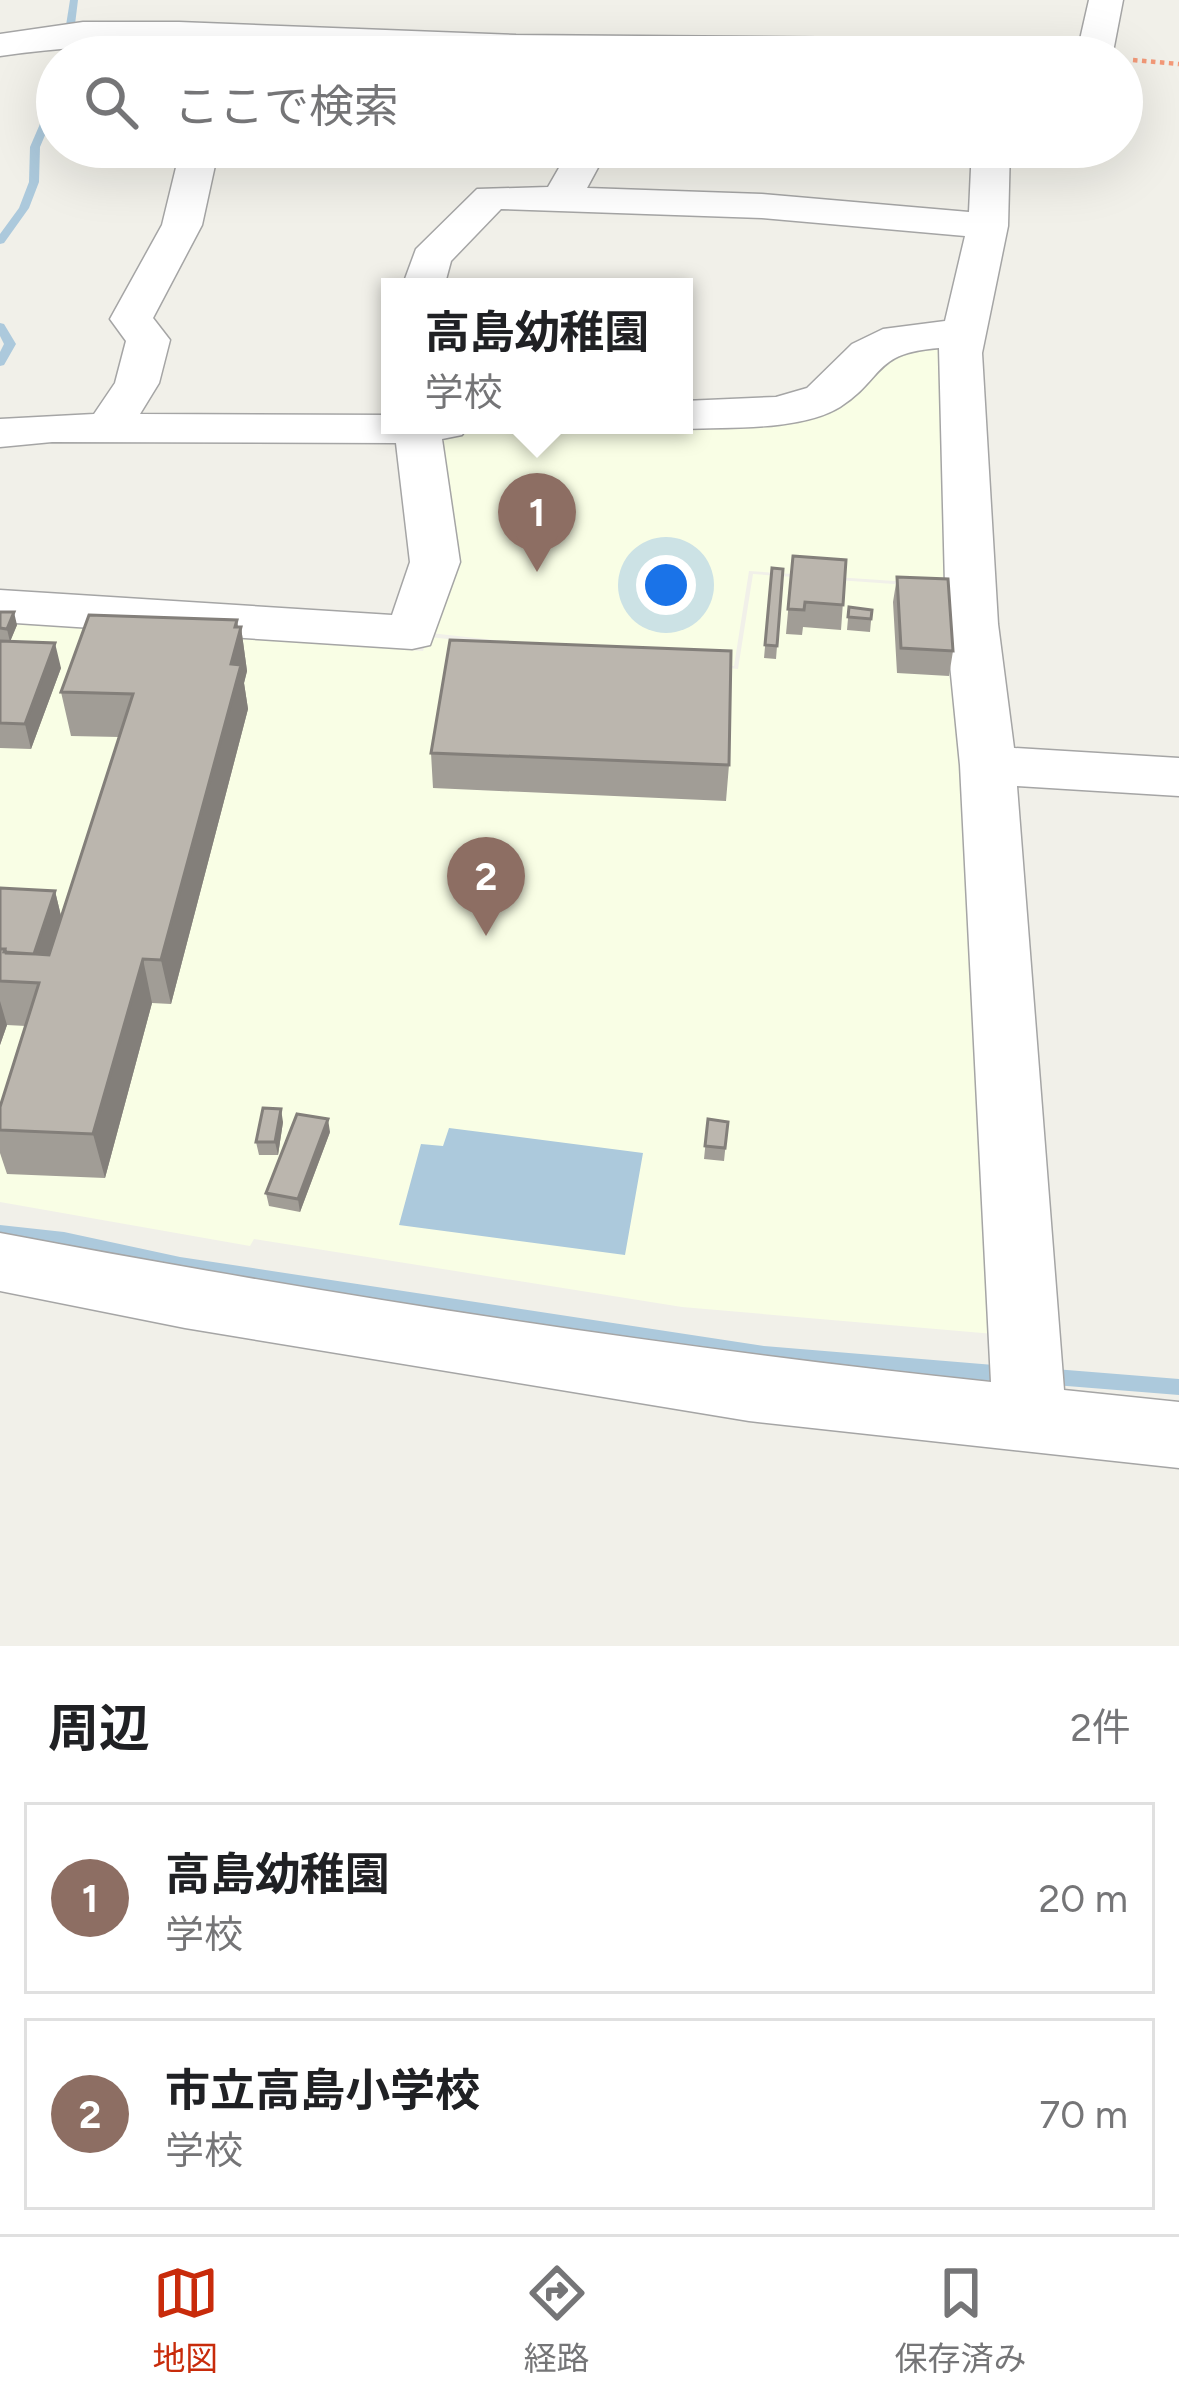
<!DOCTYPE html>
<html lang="ja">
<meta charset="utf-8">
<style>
:root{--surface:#fff;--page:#f6f6f6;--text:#202124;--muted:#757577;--line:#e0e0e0;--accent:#c82b0b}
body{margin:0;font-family:Figtree,"Noto Sans JP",sans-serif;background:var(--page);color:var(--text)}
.you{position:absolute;left:666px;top:585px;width:42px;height:42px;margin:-30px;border:9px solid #fff;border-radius:50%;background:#1a73e8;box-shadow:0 0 0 18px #1a73e833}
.badge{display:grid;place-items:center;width:78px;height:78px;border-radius:50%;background:var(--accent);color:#fff;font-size:39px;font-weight:700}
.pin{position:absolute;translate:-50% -99px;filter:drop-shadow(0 3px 6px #0008)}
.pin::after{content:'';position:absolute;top:63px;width:42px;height:36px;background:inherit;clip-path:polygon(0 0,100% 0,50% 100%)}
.popup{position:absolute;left:381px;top:278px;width:312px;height:156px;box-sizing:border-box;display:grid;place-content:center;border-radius:0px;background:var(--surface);filter:drop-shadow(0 3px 9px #0005);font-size:39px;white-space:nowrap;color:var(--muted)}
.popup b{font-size:45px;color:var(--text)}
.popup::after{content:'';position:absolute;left:50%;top:100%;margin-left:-24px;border:24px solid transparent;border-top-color:var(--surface)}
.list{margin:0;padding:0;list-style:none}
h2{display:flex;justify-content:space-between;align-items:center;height:156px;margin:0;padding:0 48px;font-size:51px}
h2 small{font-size:39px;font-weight:400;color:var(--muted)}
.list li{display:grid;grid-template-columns:78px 1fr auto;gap:36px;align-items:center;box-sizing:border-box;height:192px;margin:0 24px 24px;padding:0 24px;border:3px solid var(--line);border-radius:0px}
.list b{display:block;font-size:45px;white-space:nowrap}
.list p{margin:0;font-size:39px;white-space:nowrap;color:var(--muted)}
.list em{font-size:39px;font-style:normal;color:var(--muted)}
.icon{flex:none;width:66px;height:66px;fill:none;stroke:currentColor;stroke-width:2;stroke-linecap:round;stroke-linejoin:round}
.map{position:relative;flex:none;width:1179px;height:1646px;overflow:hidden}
.search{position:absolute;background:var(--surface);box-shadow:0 12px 48px #0002;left:36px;right:36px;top:36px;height:132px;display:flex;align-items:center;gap:30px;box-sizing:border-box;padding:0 42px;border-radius:66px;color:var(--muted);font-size:45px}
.sheet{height:588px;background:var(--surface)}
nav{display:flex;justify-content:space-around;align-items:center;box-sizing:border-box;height:168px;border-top:3px solid var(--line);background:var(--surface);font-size:33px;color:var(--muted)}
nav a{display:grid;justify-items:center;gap:6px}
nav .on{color:var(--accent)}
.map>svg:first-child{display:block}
.education{fill:#f9fee5}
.water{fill:#acc9dc}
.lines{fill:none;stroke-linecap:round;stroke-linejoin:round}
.stream{fill:#acc9dc;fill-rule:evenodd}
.minor-casing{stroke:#a5a5a5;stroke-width:3}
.path{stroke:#f39978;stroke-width:4.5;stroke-dasharray:4.5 4.5;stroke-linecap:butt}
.minor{fill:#fff;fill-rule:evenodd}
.wall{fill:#a19d96}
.shaded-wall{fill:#837f7a}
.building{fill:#bbb6ae;stroke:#837f7a;stroke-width:3}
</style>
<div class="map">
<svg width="1179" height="1646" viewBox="0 0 1179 1646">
<rect width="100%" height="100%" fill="#f1f0e9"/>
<path class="education" d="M931 339 941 353 953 585 749 571 734 666 430 633 433 440 500 428 684 425 817 415 875 360Z
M753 574 951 588 994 1334 682 1307 254 1239 250 1246 0 1202V621L423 651 429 637 738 669Z"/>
<path class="water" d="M449 1128 643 1153 625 1255 399 1225 421 1144 443 1146Z"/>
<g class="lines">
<path class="stream" d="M70 0H78L71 57H61Z
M57 93V107L40 147 39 182 29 208 4 243 0 244V234L19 208 29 182 30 147 52 96Z
M0 323 4 324 16 344 4 365 0 366V352L4 344 0 336Z
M0 1225 64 1232 180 1257 764 1346 1006 1366 1013 1368 1016 1374 1013 1380 1006 1382 764 1362 180 1273 64 1248 0 1241Z
M1042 1368 1179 1379V1395L1042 1384 1035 1382 1032 1376 1035 1370Z"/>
<g class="minor-casing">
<path id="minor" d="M1089 0H1123L1112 57H1076Z
M83 22H179L516 35 983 39 996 42 1011 57C844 57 676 63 509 56 340 50 169 31 0 56V34Z
M181 147H219L202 225 153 318 170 340 159 383 140 414 390 415V425H469L462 435 442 439 460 562 430 645 412 649 0 622V590L392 615 410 562 396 443 52 442 0 447V419L94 414 115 383 126 341 110 319 162 225Z
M571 147H609L587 188 762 194 969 212 972 147H1010L1008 226 982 353 998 624 1014 748 1179 758V796L1017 786 1064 1390 1179 1402V1468L749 1421 185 1328 0 1291V1233C328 1295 658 1347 991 1382L960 765 946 624 939 348C872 353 885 378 840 407 801 431 728 427 684 429L669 425H684V401L776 397 807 388 852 344 883 329 945 321 965 236 762 218 501 209 451 261 444 287H402L416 249 477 189 548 187Z"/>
</g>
<path class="path" d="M1133 60 1179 64"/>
<use href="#minor" class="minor"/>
</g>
<path class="wall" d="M793 556 846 560 841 630 803 627 802 635 786 634Z
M772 568 783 569 776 659 764 658Z
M897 577 953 651 949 676 897 673 893 602Z
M849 607 872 610 870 632 847 630Z
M0 612 17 625 10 641 61 668 31 749 0 748Z
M238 627H241L247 671 244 683 248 709 171 1004 152 1003 105 1178 7 1174 0 1153V1107L26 1026 7 1025 0 1045V888L55 891 61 916 119 737 71 736 61 692Z
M431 753 729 765 726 801 433 788Z
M708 1119 728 1122 724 1161 704 1159Z
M283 1122 278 1155H259L256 1142Z
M330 1132 300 1212 269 1206 266 1193Z"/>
<path class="shaded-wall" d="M14 612 17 625 10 642 7 629Z
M237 620 239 634 241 627 247 671 244 683 248 709 171 1004 161 960 231 664Z
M55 643 61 668 31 749 25 724Z
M55 891 61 916 39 983 32 962Z
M143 959 152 1003 105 1178 93 1134Z
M0 1001 7 1025 0 1045Z
M281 1109 283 1122 278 1155 275 1142Z
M328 1119 330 1132 300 1212 298 1199Z"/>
<path class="building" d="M793 556 846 560 843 605 805 602 804 610 788 609Z
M772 568 783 569 777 646 765 645Z
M897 577 948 579 953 651 901 648Z
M849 607 872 610 871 619 848 617Z
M0 612H14L7 629 0 628Z
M89 615 237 620 235 627H241L231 664 241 665 161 960 143 959 93 1134 0 1130V1107L39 983 0 981V949H5L4 952 49 955 133 694 61 692Z
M450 640 731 651 729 765 431 753Z
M0 641 55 643 25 724 0 723Z
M0 888 55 891 34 954 6 953 5 949H0Z
M263 1108 281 1109 275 1142H256Z
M297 1114 328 1119 298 1199 266 1193Z
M708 1119 728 1122 725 1148 705 1146Z"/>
</svg>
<div class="you"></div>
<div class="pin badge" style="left:537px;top:572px;background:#8d6e63">1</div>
<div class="popup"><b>高島幼稚園</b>学校</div>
<div class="pin badge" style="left:486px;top:936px;background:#8d6e63">2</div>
<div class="search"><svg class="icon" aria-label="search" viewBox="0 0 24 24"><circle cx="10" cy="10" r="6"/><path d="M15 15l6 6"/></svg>ここで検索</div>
</div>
<section class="sheet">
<h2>周辺<small>2件</small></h2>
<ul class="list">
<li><span class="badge" style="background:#8d6e63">1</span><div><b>高島幼稚園</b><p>学校</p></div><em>20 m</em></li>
<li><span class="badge" style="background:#8d6e63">2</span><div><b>市立高島小学校</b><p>学校</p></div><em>70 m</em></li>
</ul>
</section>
<nav>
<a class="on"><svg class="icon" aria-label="map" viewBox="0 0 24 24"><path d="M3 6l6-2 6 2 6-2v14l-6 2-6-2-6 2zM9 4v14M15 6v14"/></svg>地図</a>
<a><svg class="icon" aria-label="directions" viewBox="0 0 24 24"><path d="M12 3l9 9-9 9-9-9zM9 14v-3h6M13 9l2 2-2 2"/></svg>経路</a>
<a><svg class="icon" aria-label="saved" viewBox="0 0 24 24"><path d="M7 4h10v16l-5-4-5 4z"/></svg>保存済み</a>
</nav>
